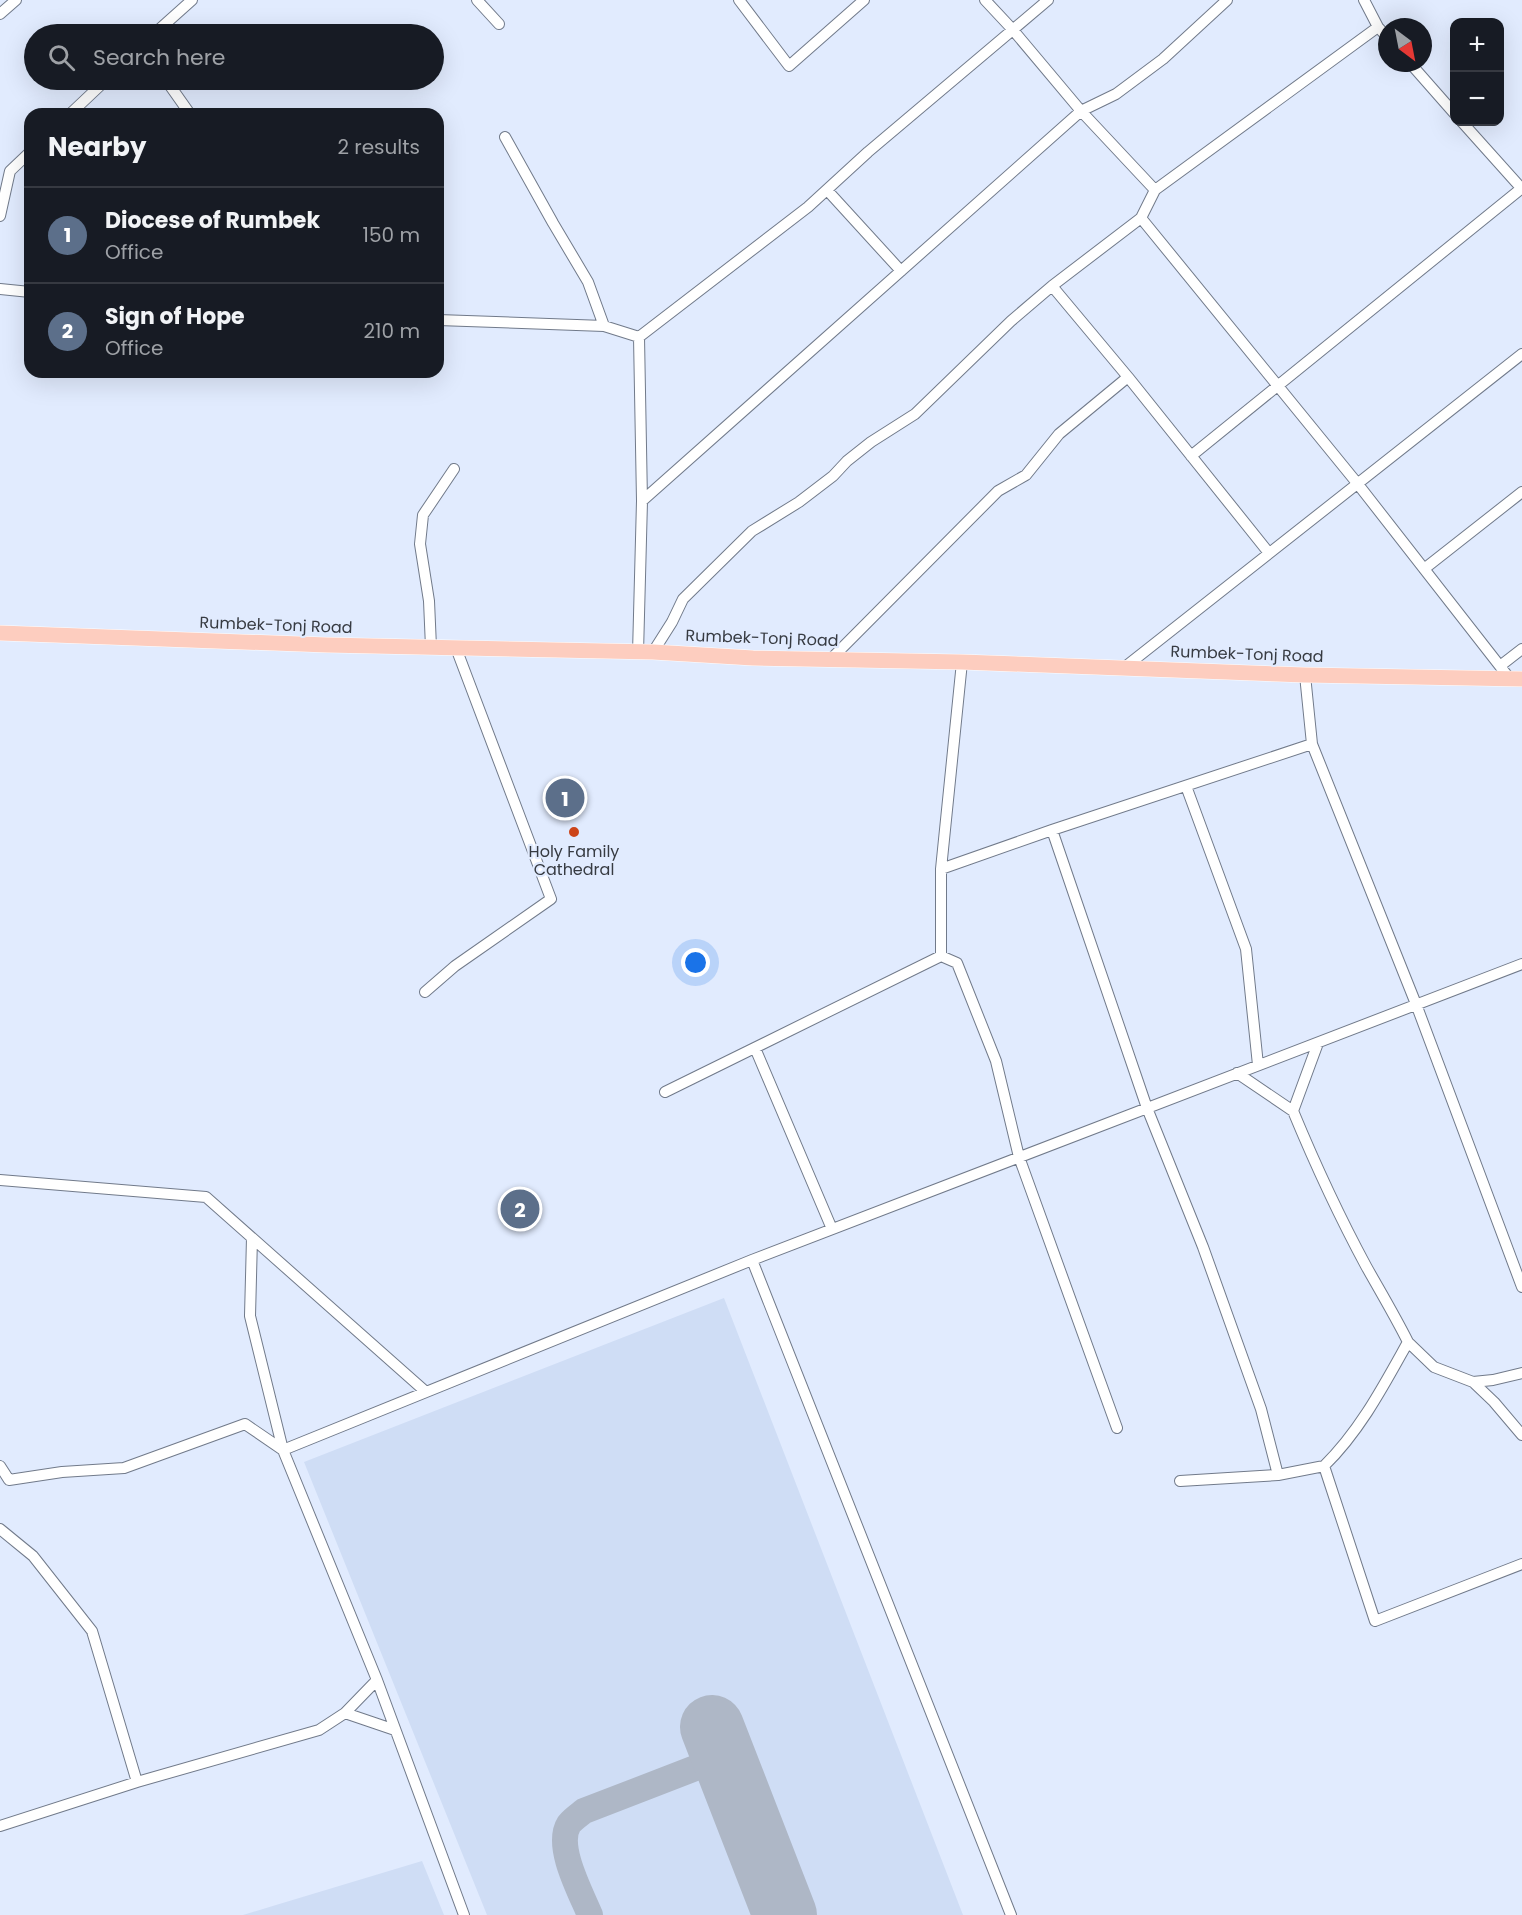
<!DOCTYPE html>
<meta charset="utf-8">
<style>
:root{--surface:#171b24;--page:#242831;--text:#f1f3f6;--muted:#9ea1a6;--line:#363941;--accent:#db2777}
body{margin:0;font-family:Poppins,sans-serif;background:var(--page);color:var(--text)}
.controls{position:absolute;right:18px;top:18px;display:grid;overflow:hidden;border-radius:12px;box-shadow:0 6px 24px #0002}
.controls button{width:54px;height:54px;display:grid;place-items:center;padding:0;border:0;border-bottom:2px solid var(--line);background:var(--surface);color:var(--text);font:30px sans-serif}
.compass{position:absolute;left:1378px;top:18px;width:54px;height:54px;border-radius:50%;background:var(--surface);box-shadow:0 6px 24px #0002;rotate:148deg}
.you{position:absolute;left:696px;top:963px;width:21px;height:21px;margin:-15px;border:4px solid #fff;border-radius:50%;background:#1a73e8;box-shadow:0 0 0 9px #1a73e833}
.badge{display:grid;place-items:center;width:39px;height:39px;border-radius:50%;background:var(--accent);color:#fff;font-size:20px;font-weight:700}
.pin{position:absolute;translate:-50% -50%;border:3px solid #fff;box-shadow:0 2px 6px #0006}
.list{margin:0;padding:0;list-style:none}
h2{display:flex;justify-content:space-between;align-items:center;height:78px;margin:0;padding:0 24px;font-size:26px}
h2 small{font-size:20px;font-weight:400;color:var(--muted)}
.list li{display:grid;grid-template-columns:39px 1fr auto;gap:18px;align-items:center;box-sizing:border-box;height:96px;padding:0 24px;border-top:2px solid var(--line)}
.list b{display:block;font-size:22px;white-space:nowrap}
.list p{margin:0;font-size:20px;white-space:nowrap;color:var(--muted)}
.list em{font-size:20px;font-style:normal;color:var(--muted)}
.icon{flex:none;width:33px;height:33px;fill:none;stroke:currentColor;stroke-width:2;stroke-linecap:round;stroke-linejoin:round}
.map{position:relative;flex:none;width:1522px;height:1915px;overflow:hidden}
.search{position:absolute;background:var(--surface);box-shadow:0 6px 24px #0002;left:24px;top:24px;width:420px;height:66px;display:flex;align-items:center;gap:15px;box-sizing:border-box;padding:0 21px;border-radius:33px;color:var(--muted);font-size:22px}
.panel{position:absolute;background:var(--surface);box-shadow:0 6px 24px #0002;left:24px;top:108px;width:420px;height:270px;border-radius:18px}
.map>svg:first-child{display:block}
.built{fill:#cfddf5}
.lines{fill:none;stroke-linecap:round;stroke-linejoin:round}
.taxiway{stroke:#aeb7c6;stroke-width:26}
.runway{stroke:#aeb7c6;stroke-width:64}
.minor-casing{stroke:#717a8a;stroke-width:12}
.primary-casing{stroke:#fff;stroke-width:16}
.minor{stroke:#fff;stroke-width:10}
.primary{stroke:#fdcdbf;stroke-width:15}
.poi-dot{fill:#cc4419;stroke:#e1ebfe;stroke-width:2}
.labels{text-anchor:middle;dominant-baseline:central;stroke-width:4.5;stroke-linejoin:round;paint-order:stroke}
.street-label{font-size:16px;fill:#373b42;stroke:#e1ebfe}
.poi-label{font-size:16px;fill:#373b42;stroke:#e1ebfe}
</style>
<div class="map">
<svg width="1522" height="1915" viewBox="0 0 1522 1915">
<rect width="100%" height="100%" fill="#e1ebfe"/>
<path class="built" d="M724 1298 963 1915H487L304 1462Z
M422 1861 444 1915H243L276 1905Z"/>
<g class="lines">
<path class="taxiway" d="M590 1915C581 1893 555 1846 569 1824 573 1819 579 1815 584 1811L724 1757"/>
<path class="runway" d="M712 1727 785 1915"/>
<g class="minor-casing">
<path id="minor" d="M477 0 499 24
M739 0 789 66 864 0
M985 0 1013 30 1081 111 1155 190
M1364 0 1378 27 1387 37
M0 14 16 0
M154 34 192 0
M1410 63 1454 113
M166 80 190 114
M70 114 106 80
M1462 122 1522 189
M505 137 553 223 588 282 604 326
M827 190 901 271
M0 216 10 171 30 152
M1141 218 1357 483 1510 679
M0 289 30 292
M438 320 604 326 639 337 808 207 868 152 1048 0
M639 337 642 501
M1128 377 1269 553
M1191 456 1522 188
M1424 569 1522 492
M431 647 429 601 420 544 423 515 454 469
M653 652 672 622 683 599 752 531 799 502 833 476 847 461 871 442 915 414 1011 321 1052 286 1141 218 1155 190 1378 27
M638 653 642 501 1081 111 1116 94 1163 59 1227 0
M831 659 998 491 1026 475 1059 434 1128 377 1052 286
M1500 666 1522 649
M1125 667 1522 354
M1305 675 1312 744 1416 1004 1522 1287
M1186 786 1246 949 1258 1065
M1052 830 1147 1108 1203 1247 1261 1409 1278 1475
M941 869 1052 830 1312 744
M941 956 957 963 996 1061 1019 1157 1117 1428
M425 992 455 966 551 899 456 648
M1318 1043 1293 1111C1315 1164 1339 1216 1366 1266 1380 1291 1395 1316 1408 1342
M755 1048 832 1229
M1237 1073 1293 1111
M665 1092 941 956V869L962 662
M0 1180 206 1197 426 1392
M252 1238 250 1316 283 1450 377 1680 464 1915
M752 1260 1011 1915
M1473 1382 1494 1402 1522 1435
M283 1450 752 1260 1522 964
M0 1466 9 1480 62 1472 124 1468 245 1424 283 1450
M1324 1466C1360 1431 1384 1385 1408 1342L1434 1367 1473 1382 1493 1380 1522 1373
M1180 1481 1278 1475 1324 1466 1375 1621 1522 1564
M0 1529 33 1556 92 1631 137 1782
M345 1713 377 1680
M0 1826 137 1782 319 1730 345 1713 395 1730"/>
</g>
<g class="primary-casing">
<path id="primary" d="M0 633 327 645 653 652 753 658 962 662 1305 675 1522 679"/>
</g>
<use href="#minor" class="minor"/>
<use href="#primary" class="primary"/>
</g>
<circle class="poi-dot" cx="574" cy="832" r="6"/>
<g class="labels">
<g class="street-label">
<text transform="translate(276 625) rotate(2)">Rumbek-Tonj Road</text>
<text transform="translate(762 638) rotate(2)">Rumbek-Tonj Road</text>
<text transform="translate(1247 654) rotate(2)">Rumbek-Tonj Road</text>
</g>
<g class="poi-label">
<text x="574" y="851">Holy Family<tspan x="574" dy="18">Cathedral</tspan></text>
</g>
</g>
</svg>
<div class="controls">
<button>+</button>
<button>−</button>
</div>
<svg class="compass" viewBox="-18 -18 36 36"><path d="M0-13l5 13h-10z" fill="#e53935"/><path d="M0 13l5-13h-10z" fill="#9ea1a6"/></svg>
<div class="you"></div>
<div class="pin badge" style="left:565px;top:798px;background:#5c6f8a">1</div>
<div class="pin badge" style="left:520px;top:1209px;background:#5c6f8a">2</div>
<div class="search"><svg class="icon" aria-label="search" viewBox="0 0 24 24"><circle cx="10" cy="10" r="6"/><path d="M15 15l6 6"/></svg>Search here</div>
<section class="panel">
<h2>Nearby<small>2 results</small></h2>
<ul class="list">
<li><span class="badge" style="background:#5c6f8a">1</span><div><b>Diocese of Rumbek</b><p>Office</p></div><em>150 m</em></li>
<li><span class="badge" style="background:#5c6f8a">2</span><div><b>Sign of Hope</b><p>Office</p></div><em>210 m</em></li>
</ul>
</section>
</div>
